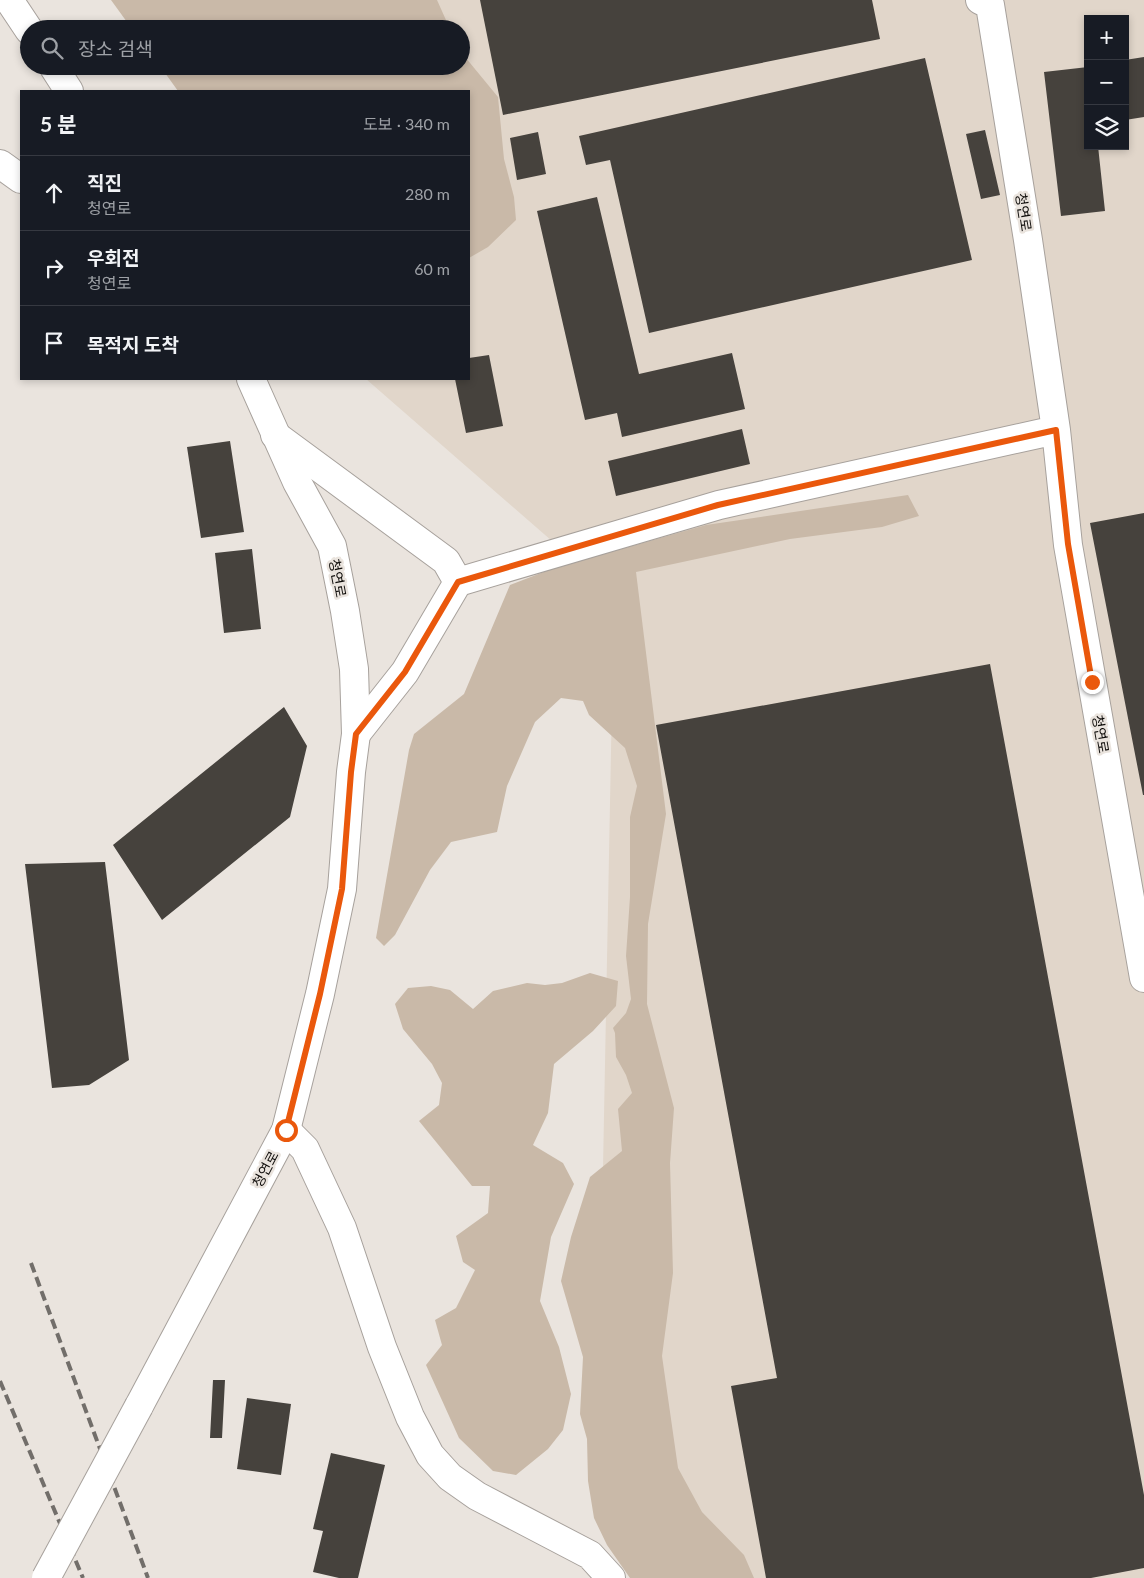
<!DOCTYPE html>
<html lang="ko">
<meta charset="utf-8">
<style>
:root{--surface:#171b24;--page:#242831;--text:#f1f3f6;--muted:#9ea1a6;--line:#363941}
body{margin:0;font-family:Lato,"Noto Sans KR",sans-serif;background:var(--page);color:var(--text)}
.controls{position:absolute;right:15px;top:15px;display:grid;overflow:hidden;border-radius:0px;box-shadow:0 2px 8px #0003}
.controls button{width:45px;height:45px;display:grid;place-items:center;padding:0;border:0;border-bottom:1px solid var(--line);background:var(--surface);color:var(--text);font:25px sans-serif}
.stop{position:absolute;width:15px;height:15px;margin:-11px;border:4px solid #ea580c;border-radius:50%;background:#fff}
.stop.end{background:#ea580c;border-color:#fff;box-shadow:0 1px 5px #0008}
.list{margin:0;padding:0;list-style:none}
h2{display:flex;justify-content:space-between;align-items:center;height:65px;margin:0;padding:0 20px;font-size:21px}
h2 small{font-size:16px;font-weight:400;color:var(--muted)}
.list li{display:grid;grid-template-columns:32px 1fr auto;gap:15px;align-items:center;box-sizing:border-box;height:75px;padding:0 20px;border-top:1px solid var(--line)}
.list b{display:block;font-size:19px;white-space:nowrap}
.list p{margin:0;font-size:16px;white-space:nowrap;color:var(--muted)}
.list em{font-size:16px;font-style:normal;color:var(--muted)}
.icon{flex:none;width:28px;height:28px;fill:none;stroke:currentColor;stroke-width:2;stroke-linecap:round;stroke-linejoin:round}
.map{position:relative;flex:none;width:1144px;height:1578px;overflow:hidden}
.search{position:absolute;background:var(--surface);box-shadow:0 2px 8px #0003;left:20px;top:20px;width:450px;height:55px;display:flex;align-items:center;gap:12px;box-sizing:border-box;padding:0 18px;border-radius:28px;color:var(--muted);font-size:19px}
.panel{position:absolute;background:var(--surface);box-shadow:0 2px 8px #0003;left:20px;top:90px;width:450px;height:290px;border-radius:0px}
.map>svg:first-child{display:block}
.built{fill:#e1d6ca;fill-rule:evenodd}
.green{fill:#c9b9a8}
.building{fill:#46423d}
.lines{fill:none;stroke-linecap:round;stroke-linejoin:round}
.minor-casing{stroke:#a7a19c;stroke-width:30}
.major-casing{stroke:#a7a19c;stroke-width:30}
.minor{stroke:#fff;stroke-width:28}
.major{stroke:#fff;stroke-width:28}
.rail{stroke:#726e6a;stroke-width:4;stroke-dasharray:10 5;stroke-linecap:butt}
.major-bridge-casing{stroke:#a7a19c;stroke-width:30;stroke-linecap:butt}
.major-bridge{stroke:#fff;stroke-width:28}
.route{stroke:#ea580c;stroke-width:6}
.labels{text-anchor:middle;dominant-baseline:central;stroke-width:5;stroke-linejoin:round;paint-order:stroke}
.street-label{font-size:14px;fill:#0d0b09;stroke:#eae4de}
</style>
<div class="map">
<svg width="1144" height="1578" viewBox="0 0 1144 1578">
<rect width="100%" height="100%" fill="#eae4de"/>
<path class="built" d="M434 0H1144V1578H662L597 1481 614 595 366 379H469V91L461 66V29H432ZM1088 19H1125V146H1088Z"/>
<path class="green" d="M111 0H437L450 29H132Z
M461 52 498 97 504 159 514 197 516 220 488 247 469 258V91H178L160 66H461Z
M908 495 919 516 882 527 790 539 636 572 666 814 648 924 647 1004 674 1108 670 1163 673 1273 662 1356 678 1468 702 1512 744 1555 754 1578H630L607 1545 594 1518 588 1481 587 1439 580 1414 583 1357 561 1281 571 1237 590 1177 622 1151 618 1109 632 1093 626 1075 616 1057 615 1033 613 1028 626 1013 631 999 626 956 630 897V817L637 786 625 748 589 715 583 701 561 698 535 722 507 786 497 832 451 842 430 870 395 935 384 946 376 938 409 750 414 734 464 694 510 585 554 568 706 525Z
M590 973 618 981 616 1006 593 1031 554 1064 548 1113 533 1145 563 1163 574 1184 551 1237 540 1301 559 1347 571 1394 563 1430 548 1449 516 1475 493 1471 459 1438 426 1365 442 1345 435 1320 456 1308 475 1270 463 1262 456 1236 488 1213 490 1186H472L419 1121 439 1105 442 1083 432 1064 403 1029 395 1004 408 988 431 986 450 990 473 1009 493 991 527 983 545 985 562 983Z"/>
<path class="building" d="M480 0H872L880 39 503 115Z
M1144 57V117L1125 120V60Z
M925 58 972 260 649 333 610 160 586 165 579 136Z
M1088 67V146H1098L1105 211 1061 216 1044 72Z
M985 130 1000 195 981 199 966 134Z
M538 132 546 174 517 180 510 138Z
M597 197 639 374 732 353 745 409 622 437 617 413 585 420 537 211Z
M489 355 503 426 466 433 455 379H469V358Z
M742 429 750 464 616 496 608 461Z
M230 441 244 532 201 538 187 447Z
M1144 513V795H1143L1090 523Z
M252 549 261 629 224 633 215 553Z
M990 664 1144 1495V1568L1091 1578H766L731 1386 777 1378 656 725Z
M284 707 307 746 290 817 162 920 113 845Z
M105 862 129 1060 89 1085 52 1088 25 864Z
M213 1380H225L222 1438H210Z
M247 1398 291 1404 281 1475 237 1469Z
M331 1453 385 1465 358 1578H339L313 1572 323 1531 313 1529Z"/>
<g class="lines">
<g class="minor-casing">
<path id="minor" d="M980 0 990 5 1028 240 1056 430
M275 435 446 561 458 582
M356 734 405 672 458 582 719 505 1056 430 1068 545 1144 978
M286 1130 305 1149 342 1228 382 1347 410 1417 430 1455 450 1477 477 1496 590 1555 611 1578"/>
</g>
<g class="major-casing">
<path id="major" d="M9 0 29 30
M53 66 69 91
M0 164 21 179
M139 1406 286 1130 320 994 342 889 351 772 356 734 354 669 345 611 332 546 297 482 251 379"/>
</g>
<use href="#minor" class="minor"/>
<use href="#major" class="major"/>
<path class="rail" d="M31 1263 148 1578
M0 1381 83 1578"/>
<g class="major-bridge-casing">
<path id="major-bridge" d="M46 1578 139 1406"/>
</g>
<use href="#major-bridge" class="major-bridge"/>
</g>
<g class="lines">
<path class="route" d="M286 1130 320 994 342 889 351 772 356 734 405 672 458 582 718 505 1056 430 1068 544 1092 682"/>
</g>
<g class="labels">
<g class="street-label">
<text transform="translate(1024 212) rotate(81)">청연로</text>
<text transform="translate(338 578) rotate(79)">청연로</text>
<text transform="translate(1101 734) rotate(80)">청연로</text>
<text transform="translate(265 1169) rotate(-62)">청연로</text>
</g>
</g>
</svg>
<div class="controls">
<button>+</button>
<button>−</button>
<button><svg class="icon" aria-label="layers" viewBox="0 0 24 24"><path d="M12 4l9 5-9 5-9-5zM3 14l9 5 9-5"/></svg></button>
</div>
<div class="stop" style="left:286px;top:1130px"></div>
<div class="stop end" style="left:1092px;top:682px"></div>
<div class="search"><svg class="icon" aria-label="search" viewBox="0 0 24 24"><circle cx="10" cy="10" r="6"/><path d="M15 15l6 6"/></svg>장소 검색</div>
<section class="panel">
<h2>5 분<small>도보 · 340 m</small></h2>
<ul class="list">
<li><svg class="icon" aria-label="ahead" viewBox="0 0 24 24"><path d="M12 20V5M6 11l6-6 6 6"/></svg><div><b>직진</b><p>청연로</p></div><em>280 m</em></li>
<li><svg class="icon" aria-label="right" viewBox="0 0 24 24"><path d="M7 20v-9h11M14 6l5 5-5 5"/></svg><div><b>우회전</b><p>청연로</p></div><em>60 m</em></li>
<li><svg class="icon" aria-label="arrive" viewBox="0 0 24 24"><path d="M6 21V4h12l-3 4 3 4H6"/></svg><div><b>목적지 도착</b></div></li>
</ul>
</section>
</div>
